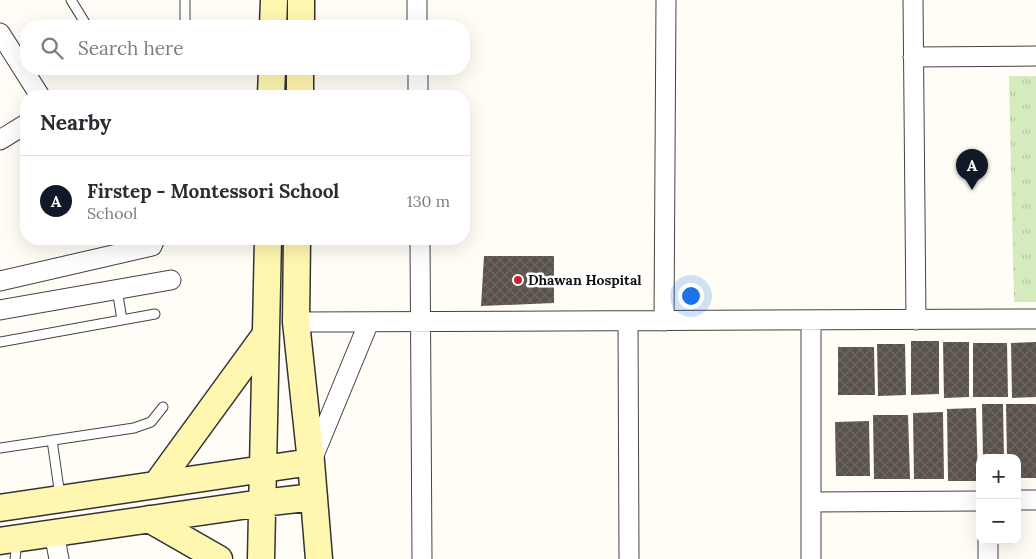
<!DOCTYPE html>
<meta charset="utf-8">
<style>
:root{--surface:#fff;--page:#f7f7f7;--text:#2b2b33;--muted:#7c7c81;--line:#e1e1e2;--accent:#111827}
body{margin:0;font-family:Lora,serif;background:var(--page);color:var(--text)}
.controls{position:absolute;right:15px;bottom:15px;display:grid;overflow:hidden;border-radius:10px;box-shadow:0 5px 20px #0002}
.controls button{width:45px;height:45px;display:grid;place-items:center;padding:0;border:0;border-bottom:1px solid var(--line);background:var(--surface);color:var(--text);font:25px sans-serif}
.you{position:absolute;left:690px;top:295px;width:18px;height:18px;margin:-12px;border:4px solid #fff;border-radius:50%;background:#1a73e8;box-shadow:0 0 0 8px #1a73e833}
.badge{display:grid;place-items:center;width:32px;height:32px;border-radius:50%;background:var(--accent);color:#fff;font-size:16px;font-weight:700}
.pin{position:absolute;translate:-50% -41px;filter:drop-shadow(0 1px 2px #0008)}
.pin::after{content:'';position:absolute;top:26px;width:18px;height:15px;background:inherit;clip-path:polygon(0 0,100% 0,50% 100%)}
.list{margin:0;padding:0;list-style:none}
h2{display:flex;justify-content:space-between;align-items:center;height:65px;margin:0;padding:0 20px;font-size:21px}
h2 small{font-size:16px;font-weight:400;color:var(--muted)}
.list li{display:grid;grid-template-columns:32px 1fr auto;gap:15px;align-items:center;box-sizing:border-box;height:90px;padding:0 20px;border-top:1px solid var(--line)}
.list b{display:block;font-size:19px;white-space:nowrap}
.list p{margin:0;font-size:16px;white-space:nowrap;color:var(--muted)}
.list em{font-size:16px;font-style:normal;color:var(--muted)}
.icon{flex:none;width:28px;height:28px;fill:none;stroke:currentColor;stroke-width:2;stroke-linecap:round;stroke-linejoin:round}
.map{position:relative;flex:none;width:1036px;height:559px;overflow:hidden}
.search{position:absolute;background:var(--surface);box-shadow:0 5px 20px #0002;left:20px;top:20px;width:450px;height:55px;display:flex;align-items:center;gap:12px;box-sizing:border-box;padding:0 18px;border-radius:20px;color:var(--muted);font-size:19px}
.panel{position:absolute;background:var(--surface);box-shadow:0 5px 20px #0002;left:20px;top:90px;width:450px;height:155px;border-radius:20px}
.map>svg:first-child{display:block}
.park{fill:url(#park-tufts)}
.building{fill:url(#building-cross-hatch)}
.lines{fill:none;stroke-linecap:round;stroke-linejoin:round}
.lane-casing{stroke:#444;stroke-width:11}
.street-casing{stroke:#444;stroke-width:21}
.secondary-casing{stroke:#333;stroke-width:29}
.lane{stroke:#fff;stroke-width:9}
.street{stroke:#fff;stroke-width:19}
.secondary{stroke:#fff6b0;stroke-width:26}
.poi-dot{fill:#c4262e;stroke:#fff;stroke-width:2}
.labels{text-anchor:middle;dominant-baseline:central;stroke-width:5;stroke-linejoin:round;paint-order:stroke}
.poi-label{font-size:14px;font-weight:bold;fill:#111;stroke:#fff;text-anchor:start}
</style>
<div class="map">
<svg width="1036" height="559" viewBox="0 0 1036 559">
<defs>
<pattern id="park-tufts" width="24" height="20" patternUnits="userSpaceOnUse" patternTransform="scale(1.25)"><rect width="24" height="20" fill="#d5ebbd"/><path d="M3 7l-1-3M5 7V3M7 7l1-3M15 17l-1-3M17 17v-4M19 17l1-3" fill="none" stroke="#b6c8a1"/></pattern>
<pattern id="building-cross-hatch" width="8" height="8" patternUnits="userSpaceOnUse" patternTransform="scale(1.25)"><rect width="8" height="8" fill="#5a524d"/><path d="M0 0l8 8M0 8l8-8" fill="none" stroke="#6d6662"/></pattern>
</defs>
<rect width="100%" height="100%" fill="#fffdf5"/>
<path class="park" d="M1009 76H1036V302H1014Z"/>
<path class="building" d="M484 256H554V303L481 306Z
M911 341H939V394L911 395Z
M943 342H969V397L944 398Z
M1036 342V397L1012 398 1011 343Z
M973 343H1007L1008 397H973Z
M877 344H905L906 395 878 396Z
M838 347H874L875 395H838Z
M982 404H1003L1004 458H983Z
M1006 404H1036V478H1017V458H1007Z
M976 408 978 481H948L947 409Z
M943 412 944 479H914L913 413Z
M873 415H908L910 479H874Z
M869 421 870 476H836L835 422Z"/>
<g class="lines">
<g class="lane-casing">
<path id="lane" d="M71 0 87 26
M185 26V0
M117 289 122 320
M0 342 155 314
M52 440 60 496
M0 448 134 428 151 422 163 407
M15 559 17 541"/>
</g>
<g class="street-casing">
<path id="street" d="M417 0V26
M913 0 916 320
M0 33 40 96
M913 57 1036 56
M418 69V96
M0 140 26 124
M420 239 422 559
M0 281 152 246 155 239
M0 310 171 280
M811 320V559
M628 321 629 559
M664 321 666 0
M296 322 1036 319
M312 460 369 322
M1017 500H1036
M811 502 980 501
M54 533 59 559
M988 540V559"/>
</g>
<g class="secondary-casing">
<path id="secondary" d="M273 26 274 0
M301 26V0
M271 96 272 69
M300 96V69
M297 239 296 322 311 462 319 559
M156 485 266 334
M0 508 311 462
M149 519 219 559
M0 541 262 503 314 497
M261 559 268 239"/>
</g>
<use href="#lane" class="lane"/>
<use href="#street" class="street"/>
<use href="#secondary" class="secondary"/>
</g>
<circle class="poi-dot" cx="518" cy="280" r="5"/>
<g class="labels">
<g class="poi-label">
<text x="528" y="280">Dhawan Hospital</text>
</g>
</g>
</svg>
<div class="controls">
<button>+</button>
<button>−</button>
</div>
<div class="you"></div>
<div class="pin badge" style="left:972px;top:190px">A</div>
<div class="search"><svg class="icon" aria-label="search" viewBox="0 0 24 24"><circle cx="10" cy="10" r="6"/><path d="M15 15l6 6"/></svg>Search here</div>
<section class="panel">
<h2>Nearby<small></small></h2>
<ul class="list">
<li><span class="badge">A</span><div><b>Firstep - Montessori School</b><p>School</p></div><em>130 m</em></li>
</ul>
</section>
</div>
